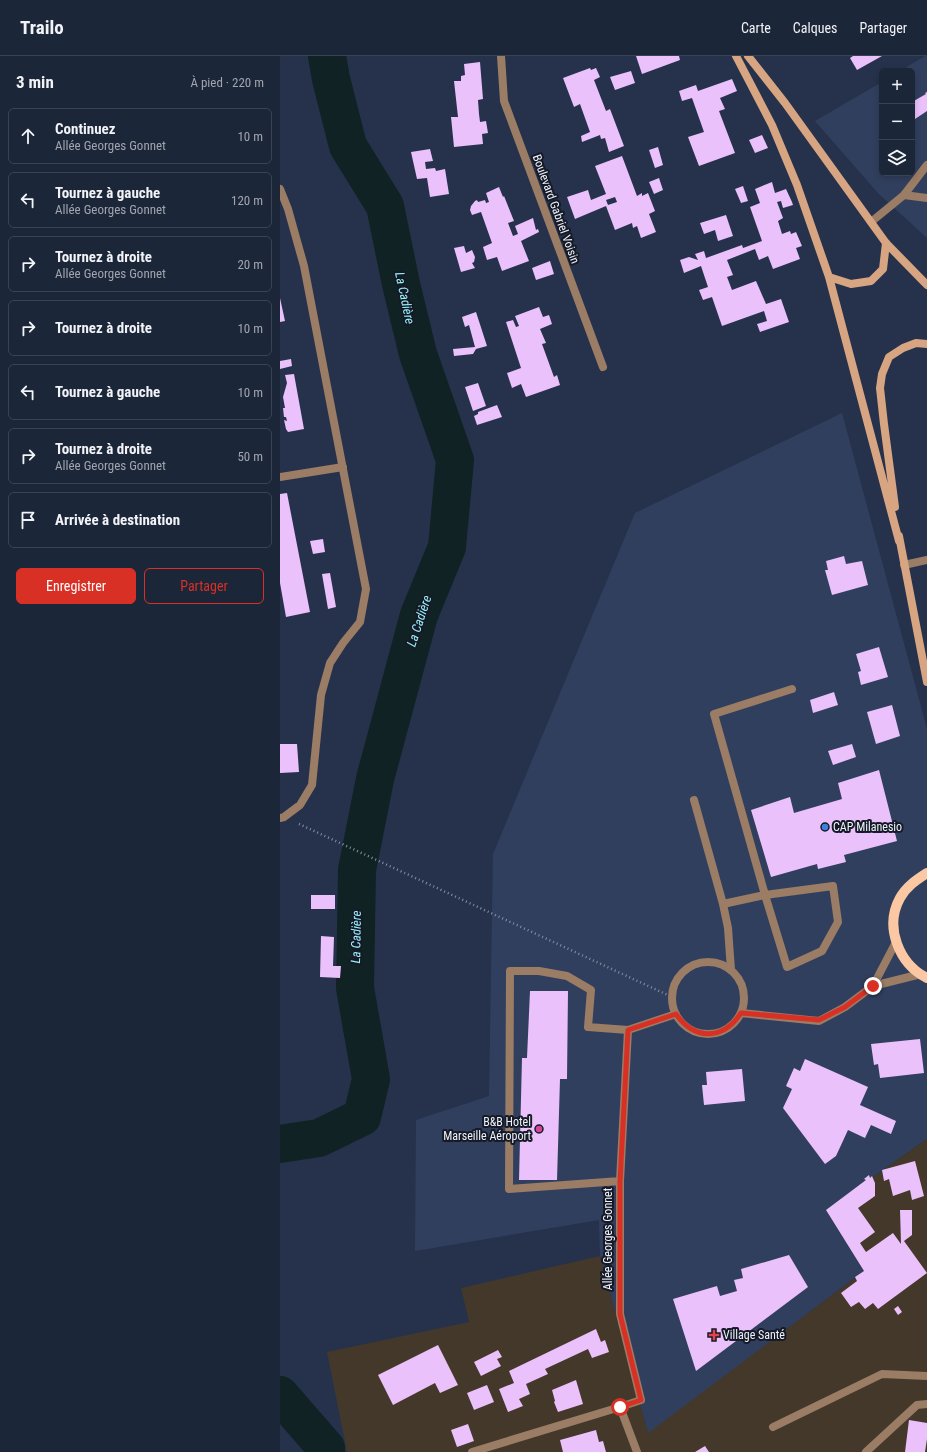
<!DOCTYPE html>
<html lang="fr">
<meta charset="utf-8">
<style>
:root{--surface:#1c2639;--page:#293244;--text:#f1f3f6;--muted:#a0a5ae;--line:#3a4353;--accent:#d93025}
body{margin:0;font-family:"Roboto Condensed",sans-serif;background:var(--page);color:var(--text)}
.controls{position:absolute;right:12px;top:12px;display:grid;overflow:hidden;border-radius:6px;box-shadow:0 2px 6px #0003}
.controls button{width:36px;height:36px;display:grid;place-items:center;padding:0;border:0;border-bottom:1px solid var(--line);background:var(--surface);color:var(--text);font:20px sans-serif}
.stop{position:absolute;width:12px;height:12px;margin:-9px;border:3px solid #d93025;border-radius:50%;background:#fff}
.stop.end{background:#d93025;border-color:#fff;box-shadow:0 1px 4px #0008}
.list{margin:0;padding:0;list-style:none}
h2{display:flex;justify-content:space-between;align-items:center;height:52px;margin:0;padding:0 16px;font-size:17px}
h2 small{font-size:13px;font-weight:400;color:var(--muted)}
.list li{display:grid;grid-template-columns:26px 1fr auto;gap:12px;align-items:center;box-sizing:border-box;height:56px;margin:0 8px 8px;padding:0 8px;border:1px solid var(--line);border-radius:6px}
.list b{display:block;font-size:15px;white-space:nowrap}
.list p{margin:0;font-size:13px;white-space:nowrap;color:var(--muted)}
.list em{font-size:13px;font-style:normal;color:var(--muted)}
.actions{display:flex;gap:8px;padding:12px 16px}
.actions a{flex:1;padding:9px 0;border:1px solid var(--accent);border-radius:6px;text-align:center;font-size:14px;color:var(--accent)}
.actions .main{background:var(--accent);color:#fff}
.icon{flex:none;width:22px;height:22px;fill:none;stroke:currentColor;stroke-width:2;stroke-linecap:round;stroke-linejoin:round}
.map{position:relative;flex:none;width:647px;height:1396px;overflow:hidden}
header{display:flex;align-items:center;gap:24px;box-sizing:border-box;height:56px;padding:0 20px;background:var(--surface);border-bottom:1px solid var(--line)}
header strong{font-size:19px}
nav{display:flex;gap:22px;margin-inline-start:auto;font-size:14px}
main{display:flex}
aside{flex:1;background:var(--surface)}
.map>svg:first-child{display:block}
.built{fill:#313f5e}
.industrial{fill:#433829}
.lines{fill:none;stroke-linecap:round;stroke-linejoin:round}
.river{stroke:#112224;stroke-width:38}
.building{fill:#eac1fb;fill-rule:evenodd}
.path{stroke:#868fa1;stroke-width:2.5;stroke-dasharray:1 3;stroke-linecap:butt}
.lane{stroke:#9b7c65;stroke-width:8}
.street{stroke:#9b7c65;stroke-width:8}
.secondary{stroke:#d7a581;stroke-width:8}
.primary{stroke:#fcc8a3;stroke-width:10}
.route{stroke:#d93025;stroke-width:5}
.shop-dot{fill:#3f7fe0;stroke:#151a26;stroke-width:1.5}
.hotel-dot{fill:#d1479c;stroke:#151a26;stroke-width:1.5}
.health-dot{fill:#e0444e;stroke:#151a26;stroke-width:1.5}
.labels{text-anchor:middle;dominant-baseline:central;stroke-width:4;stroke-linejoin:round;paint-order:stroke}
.street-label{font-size:12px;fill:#edf2fc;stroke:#151a26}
.poi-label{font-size:12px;fill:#edf2fc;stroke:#151a26;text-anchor:start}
.water-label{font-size:13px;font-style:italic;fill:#98f0fb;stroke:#151a26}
</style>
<header>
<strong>Trailo</strong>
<nav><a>Carte</a><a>Calques</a><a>Partager</a></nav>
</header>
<main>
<aside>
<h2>3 min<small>À pied · 220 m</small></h2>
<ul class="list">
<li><svg class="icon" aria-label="ahead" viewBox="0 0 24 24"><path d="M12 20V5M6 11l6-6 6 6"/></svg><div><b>Continuez</b><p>Allée Georges Gonnet</p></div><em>10 m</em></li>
<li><svg class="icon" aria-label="left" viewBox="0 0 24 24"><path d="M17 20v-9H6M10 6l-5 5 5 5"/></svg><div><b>Tournez à gauche</b><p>Allée Georges Gonnet</p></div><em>120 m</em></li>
<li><svg class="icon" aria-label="right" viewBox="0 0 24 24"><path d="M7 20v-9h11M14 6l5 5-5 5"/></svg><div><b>Tournez à droite</b><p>Allée Georges Gonnet</p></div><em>20 m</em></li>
<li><svg class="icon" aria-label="right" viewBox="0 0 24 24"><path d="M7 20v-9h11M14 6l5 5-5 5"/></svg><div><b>Tournez à droite</b></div><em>10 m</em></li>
<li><svg class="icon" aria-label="left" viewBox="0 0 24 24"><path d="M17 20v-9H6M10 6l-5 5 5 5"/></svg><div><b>Tournez à gauche</b></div><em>10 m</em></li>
<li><svg class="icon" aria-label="right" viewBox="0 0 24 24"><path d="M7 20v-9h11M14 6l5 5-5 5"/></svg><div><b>Tournez à droite</b><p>Allée Georges Gonnet</p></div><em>50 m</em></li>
<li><svg class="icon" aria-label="arrive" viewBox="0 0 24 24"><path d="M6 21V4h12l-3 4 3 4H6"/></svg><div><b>Arrivée à destination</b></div></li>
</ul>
<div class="actions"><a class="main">Enregistrer</a><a>Partager</a></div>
</aside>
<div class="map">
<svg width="647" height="1396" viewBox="0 0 647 1396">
<rect width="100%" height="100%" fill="#26324c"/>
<path class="built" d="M645 0H647V182L598 137 535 65 602 26V117H632V15H620Z
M562 357 647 673V1083L546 1154 584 1215 368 1378 320 1200 319 1164 135 1195 136 1064 209 1040 213 798 355 457Z"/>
<path class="industrial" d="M647 1083V1396H67L47 1296 189 1266 181 1232 320 1200 368 1377 584 1215 546 1154Z"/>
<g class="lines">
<path class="river" d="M0 1088 39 1082 82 1061 91 1023 75 932 77 814 95 723 139 559 167 491 175 404 138 298 121 228 105 150 68 90 51 23 47 0
M0 1339 46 1392V1396"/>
</g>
<path class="building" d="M356 0H399L400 4 362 18Z
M573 0H602L577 14 570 2Z
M200 6 203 43 198 44 199 58 200 66 206 65 208 77 202 78 203 88 174 91 171 61H178L174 25H181V20L185 19 184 8Z
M310 12 311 14 316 12 320 21 314 24 326 55 330 53 344 90 329 96 325 82 321 83 320 79 302 86 301 80 310 76 300 48 294 51 283 22Z
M351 15 355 27 335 34 330 21Z
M452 23 457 35 440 42 445 53 439 55 455 97 419 110 408 81 424 76 412 42 402 45 399 35 416 29 418 35Z
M647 36V55L632 65V46L646 38 645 37Z
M482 79 488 92 475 97 469 84Z
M378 91 383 109 375 112 369 94Z
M150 93 153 105 145 106 146 113 155 112 156 115 165 113 169 138 150 141 147 122 137 123 131 96Z
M342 100 357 140 362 137V140L368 137 375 155 369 158 376 176 361 182 357 170 353 172 352 167 335 174 326 150 295 163 287 141 308 134 311 144 326 138 315 110ZM335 141 337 146 328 149 326 144Z
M379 122 383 134 374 138 369 126Z
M492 126 495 137 506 133 512 146 513 149 503 152 501 145 497 146 503 162 498 165 502 178 510 175 511 178 516 176 522 190 516 192 520 203 493 213 488 200 479 204 475 193 447 204 453 219 447 221 452 234 476 225 486 248 501 243 509 266 480 276 477 268 487 265 484 255 442 270 432 241 423 244 419 234 428 231 421 210 404 217 400 204 409 201 418 204 415 198 424 195 426 202 462 189 463 192 482 185 470 151 480 147 475 133Z
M463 130 468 145 461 147 455 133Z
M219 131 223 141 224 140 234 165 228 167 233 180 238 178 235 170 253 162 256 174 258 173 259 176 241 185 249 205 222 215 217 201 207 204 203 191 212 187 201 156 192 159 190 154 191 150 195 145 197 144 198 146 205 144 206 147 209 146 206 137Z
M446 159 453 180 438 185 435 174 424 178 420 167Z
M184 190 186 197 192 194 195 201 194 206 192 207 195 212 181 216 174 192Z
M270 205 274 218 256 224 252 212Z
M0 242 5 265 0 266Z
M259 251 263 261 269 259 272 268 260 273 266 287 262 288 274 321 277 319 280 329 246 341 241 328 232 332 227 317 241 312 226 266 233 264 236 271 239 270 235 260Z
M196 256 207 290 196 293 193 298 174 300 173 293 195 291 189 269 185 271 182 261Z
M11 303 12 310 0 313V305Z
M14 318 24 373 8 376 6 373 4 364 7 365 6 361H4L3 352H5L3 341 7 327 5 319Z
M198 327 206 350 193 355 185 331Z
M217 349 222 361 197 369 194 360 198 358V356Z
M7 437 30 556 6 561 0 527V438Z
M43 483 45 496 33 498 30 485Z
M564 500 566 508 582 505 588 529 552 539 545 514H548L546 505Z
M50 517 56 551 48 553 42 518Z
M599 591 608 621 581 629 578 616 581 615 576 598Z
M554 636 558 649 533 657 530 644Z
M612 649 620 680 596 688 587 656Z
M0 688H17L19 716 0 717Z
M572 688 576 701 553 709 548 695Z
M599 714 617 785 564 799 566 806 538 813 537 808 491 821 471 754 510 741 514 757 562 743 558 727Z
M31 839H55V853H31Z
M41 880 54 881 53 910H61L60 922 40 921Z
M250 935H288L287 1023H280L277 1124H239L242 1002H247Z
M640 983 644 1017 600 1022 598 1008 594 1009 591 988Z
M525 1003 588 1031 580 1049 616 1065 611 1078 591 1069 585 1082 568 1074 556 1100 545 1108 503 1052 512 1033 506 1030 514 1012 520 1015Z
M462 1013 465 1045 424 1049 422 1029H427L426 1016Z
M635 1105 644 1140 632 1144 630 1134 613 1140 609 1123 604 1125 602 1114Z
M589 1119 590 1122 592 1120 595 1127V1140L578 1152 595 1176 580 1187 586 1196 613 1177 621 1188 620 1154H632V1179L624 1185 647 1217 598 1253 593 1247 585 1253 579 1246 571 1251 561 1237 577 1225 575 1221 584 1215 546 1154 586 1124 584 1123Z
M509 1199 528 1231 416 1315 393 1243 437 1230 440 1240 457 1235 454 1224 463 1222 461 1213Z
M618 1250 622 1256 618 1259 614 1253Z
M316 1273 321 1286 325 1284 329 1296 312 1302 308 1293 265 1313 268 1318 246 1328 250 1338 239 1343 243 1350 228 1356 219 1333 234 1327 229 1315Z
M158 1289 178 1329 160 1337 155 1327 113 1349 98 1319Z
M218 1294 222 1301 217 1303 221 1310 201 1320 194 1306Z
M296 1324 303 1348 278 1356 274 1346 275 1345 272 1334Z
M207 1329 214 1346 194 1354 187 1337Z
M629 1364 647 1367V1383L645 1396H625Z
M188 1368 194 1385 177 1391 171 1374Z
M316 1374 319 1386 323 1385 326 1396H283L280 1384Z
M425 1390 429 1396H415Z"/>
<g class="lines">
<path class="path" d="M19 768 392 941"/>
<path class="lane" d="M624 139 647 142
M414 744 443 848
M392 942a36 36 0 1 1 72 0a36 36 0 1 1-72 0Z
M451 914 448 872 443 848 485 839 507 911 542 895 558 866 553 830 485 839 434 658 512 633
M593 930 616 886
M461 957 539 965 565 951 593 930 641 918
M340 1125 229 1133 230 915H259L287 920 311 934 308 971 348 974
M340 1351 361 1344 340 1258V1125L348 974 396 958
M493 1371 602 1318 647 1320
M192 1396 340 1351 357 1396
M586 1396 637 1349 647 1348"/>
<path class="street" d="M221 0 224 45 323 311
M0 133 8 153 24 210 86 533 80 566 63 587 50 607 41 639 32 729 20 749 4 761 0 762
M591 166 624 139 647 109
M0 421 63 411
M624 509 647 504"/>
<path class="secondary" d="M456 0 492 69 517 129 549 221 619 485
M468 0 505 47 606 187 647 229
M549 221 571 228 591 225 603 213 606 187
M615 451 604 368 600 332 602 318 609 301 623 292 636 287 647 288
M619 480 647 626"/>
<path class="primary" d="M647 817C636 824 626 831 620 842 604 871 619 908 647 922"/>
</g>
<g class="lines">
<path class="route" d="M340 1351 361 1344 340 1258V1126L348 974 396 958C415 985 443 984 461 957L539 964 565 951 593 930"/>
</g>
<circle class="shop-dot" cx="545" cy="771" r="4"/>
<circle class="hotel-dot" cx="259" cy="1073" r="4"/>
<path class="health-dot" d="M432 1273h4v4h4v4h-4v4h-4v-4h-4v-4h4z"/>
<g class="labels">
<g class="street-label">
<text transform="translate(276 153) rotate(70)">Boulevard Gabriel Voisin</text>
<text transform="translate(328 1183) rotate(-90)">Allée Georges Gonnet</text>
</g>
<g class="poi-label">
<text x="553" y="771">CAP Milanesio</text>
<text x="251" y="1066" text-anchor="end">B&amp;B Hotel<tspan x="251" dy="14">Marseille Aéroport</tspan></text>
<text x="443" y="1279">Village Santé</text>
</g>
<g class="water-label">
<text transform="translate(125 242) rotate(78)">La Cadière</text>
<text transform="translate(139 565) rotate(-72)">La Cadière</text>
<text transform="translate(76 881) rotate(-89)">La Cadière</text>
</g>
</g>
</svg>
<div class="controls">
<button>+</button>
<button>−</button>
<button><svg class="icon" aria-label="layers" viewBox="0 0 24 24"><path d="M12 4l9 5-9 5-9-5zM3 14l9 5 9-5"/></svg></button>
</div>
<div class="stop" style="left:340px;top:1351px"></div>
<div class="stop end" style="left:593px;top:930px"></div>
</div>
</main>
